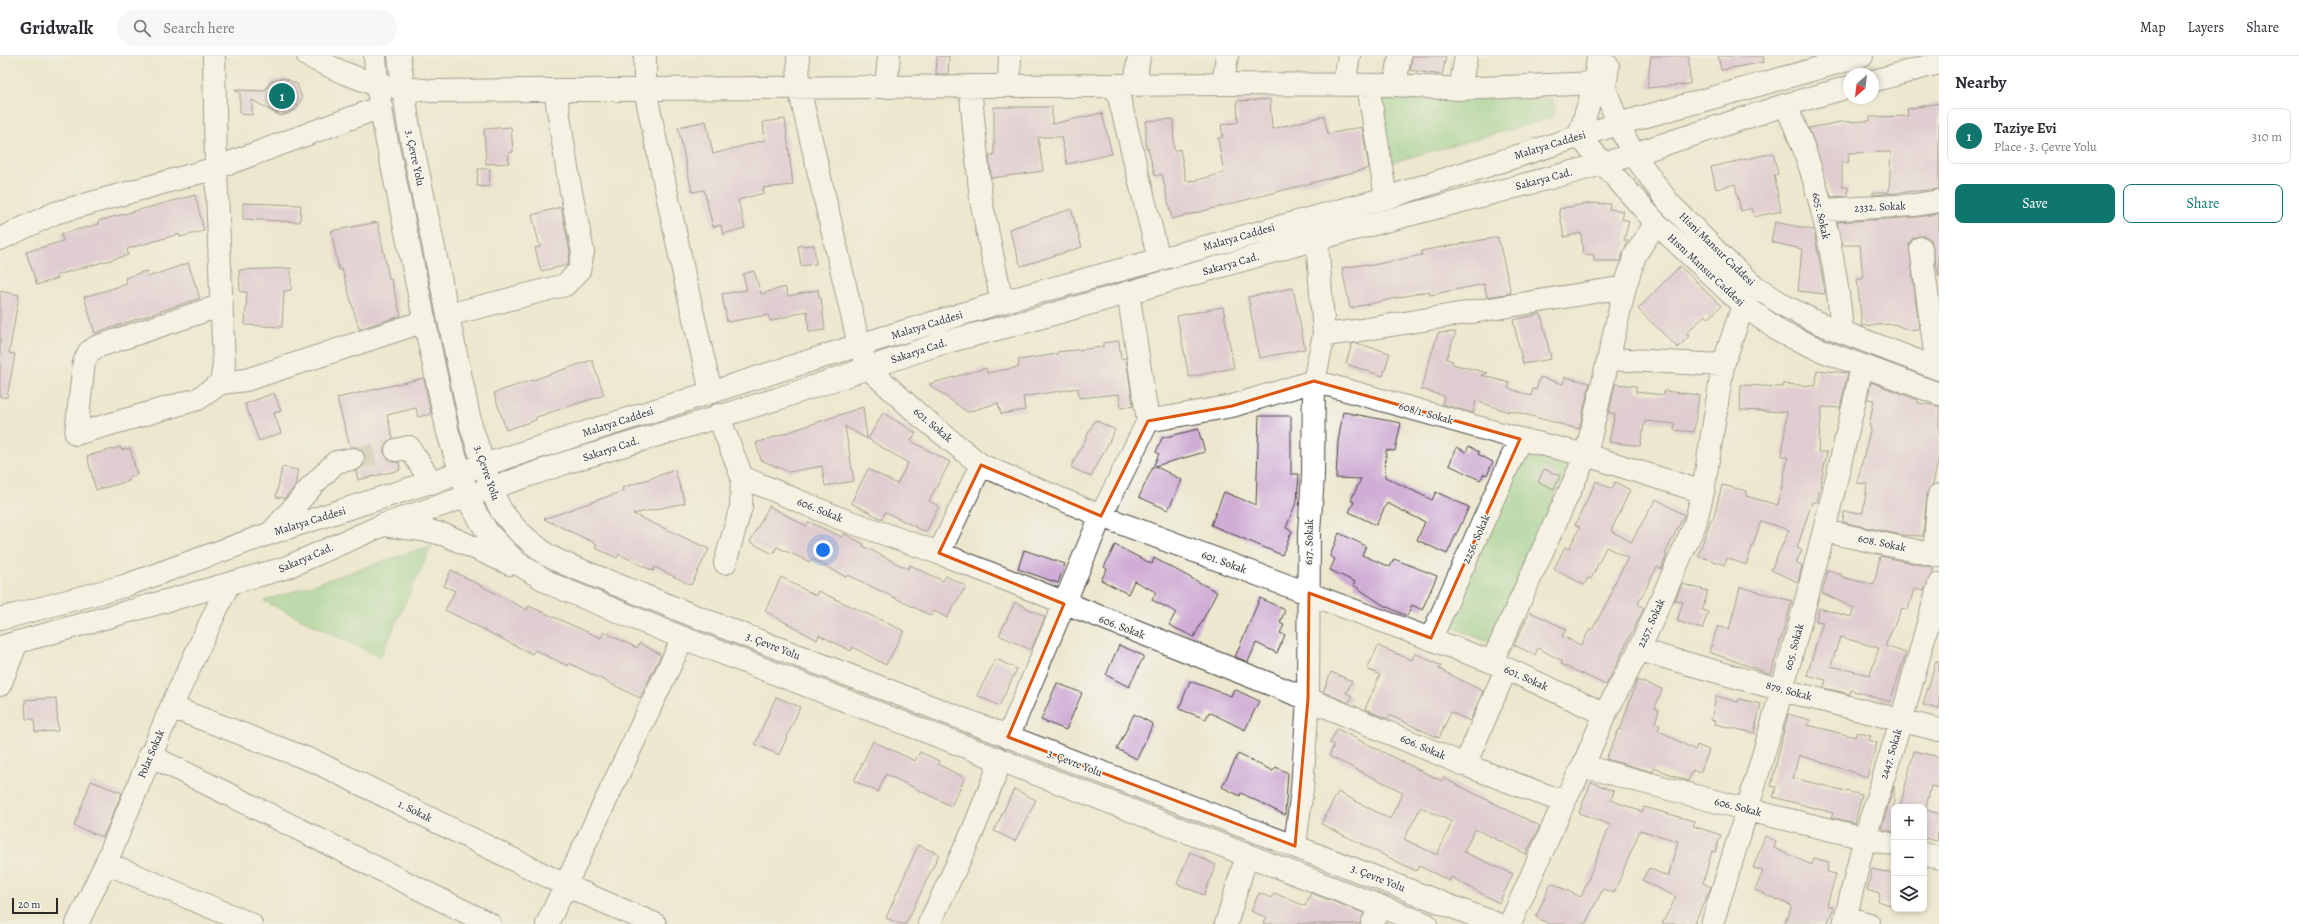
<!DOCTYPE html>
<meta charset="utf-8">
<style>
:root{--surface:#fff;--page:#f7f7f7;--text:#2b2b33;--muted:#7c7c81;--line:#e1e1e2;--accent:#0f766e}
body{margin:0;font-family:Alegreya,serif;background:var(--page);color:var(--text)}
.controls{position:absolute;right:12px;bottom:12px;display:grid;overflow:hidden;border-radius:8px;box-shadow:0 2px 6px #0003}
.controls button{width:36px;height:36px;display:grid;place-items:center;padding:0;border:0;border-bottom:1px solid var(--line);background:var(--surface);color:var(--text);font:20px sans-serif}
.compass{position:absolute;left:1843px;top:12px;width:36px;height:36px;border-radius:50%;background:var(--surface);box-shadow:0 2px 6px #0003;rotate:208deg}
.scale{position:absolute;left:12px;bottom:10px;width:46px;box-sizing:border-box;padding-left:4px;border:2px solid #2b2b2b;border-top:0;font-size:11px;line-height:14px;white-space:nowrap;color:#2b2b2b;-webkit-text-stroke:3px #f6f6f2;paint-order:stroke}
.you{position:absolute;left:823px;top:494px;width:14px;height:14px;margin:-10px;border:3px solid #fff;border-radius:50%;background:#1a73e8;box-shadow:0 0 0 6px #1a73e833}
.badge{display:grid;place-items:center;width:26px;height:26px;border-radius:50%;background:var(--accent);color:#fff;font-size:13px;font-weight:700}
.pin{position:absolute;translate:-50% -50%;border:2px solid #fff;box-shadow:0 1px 4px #0006}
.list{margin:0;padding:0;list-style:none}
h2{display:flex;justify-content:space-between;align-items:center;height:52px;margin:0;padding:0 16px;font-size:17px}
h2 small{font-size:13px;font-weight:400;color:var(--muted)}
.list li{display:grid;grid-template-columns:26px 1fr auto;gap:12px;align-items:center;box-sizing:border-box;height:56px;margin:0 8px 8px;padding:0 8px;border:1px solid var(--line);border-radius:8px}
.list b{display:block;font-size:15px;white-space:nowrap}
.list p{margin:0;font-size:13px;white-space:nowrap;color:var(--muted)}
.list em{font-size:13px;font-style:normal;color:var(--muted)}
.actions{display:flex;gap:8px;padding:12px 16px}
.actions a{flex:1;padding:9px 0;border:1px solid var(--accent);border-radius:8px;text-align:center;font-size:14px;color:var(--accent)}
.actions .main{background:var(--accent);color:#fff}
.icon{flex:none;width:22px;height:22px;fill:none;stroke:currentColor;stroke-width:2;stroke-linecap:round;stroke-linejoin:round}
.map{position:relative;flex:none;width:1939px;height:868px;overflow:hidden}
header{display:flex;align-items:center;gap:24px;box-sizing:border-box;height:56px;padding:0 20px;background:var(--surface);border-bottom:1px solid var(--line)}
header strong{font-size:19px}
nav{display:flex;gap:22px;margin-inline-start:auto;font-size:14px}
.search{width:280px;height:36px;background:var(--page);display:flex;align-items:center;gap:10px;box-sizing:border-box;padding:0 14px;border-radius:22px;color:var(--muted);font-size:15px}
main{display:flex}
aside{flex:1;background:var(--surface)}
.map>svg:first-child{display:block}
.green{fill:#85ca83;stroke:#587a57}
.building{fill:#d0add5;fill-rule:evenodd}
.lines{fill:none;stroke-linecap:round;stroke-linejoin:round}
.minor-tunnel{stroke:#c5c1ad;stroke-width:22;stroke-dasharray:22 11;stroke-linecap:butt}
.minor-casing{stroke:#484743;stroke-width:24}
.major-casing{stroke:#484743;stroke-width:24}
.minor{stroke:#fff;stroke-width:22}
.major{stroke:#fff;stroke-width:22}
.marked{fill:none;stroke:#df570e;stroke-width:3;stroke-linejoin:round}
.labels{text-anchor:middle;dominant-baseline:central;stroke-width:3;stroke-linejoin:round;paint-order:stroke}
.street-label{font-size:11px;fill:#2b2b2b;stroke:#f6f6f2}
</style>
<header>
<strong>Gridwalk</strong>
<div class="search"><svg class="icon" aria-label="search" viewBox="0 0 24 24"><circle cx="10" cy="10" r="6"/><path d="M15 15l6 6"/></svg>Search here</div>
<nav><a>Map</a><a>Layers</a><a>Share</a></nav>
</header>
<main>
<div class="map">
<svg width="1939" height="868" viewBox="0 0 1939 868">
<rect width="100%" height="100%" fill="#f6f6f2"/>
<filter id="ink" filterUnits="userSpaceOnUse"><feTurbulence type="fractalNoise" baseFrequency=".025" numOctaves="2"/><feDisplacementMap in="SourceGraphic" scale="8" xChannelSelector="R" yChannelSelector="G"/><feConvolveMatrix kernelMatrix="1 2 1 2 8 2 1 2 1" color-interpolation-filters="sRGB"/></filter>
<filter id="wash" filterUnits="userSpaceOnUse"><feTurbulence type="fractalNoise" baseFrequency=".012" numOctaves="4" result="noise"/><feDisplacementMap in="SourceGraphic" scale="16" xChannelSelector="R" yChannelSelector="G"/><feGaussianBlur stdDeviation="0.9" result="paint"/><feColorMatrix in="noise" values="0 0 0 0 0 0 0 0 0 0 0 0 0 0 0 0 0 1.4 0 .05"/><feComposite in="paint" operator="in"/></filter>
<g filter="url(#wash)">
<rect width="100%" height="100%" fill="#ece7ce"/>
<path class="green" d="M1551 42C1557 50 1556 54 1551 62L1393 106 1384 97 1381 44Z
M1519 396 1568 410 1490 587 1445 568Z
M432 489 380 601 264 545Z"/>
<g id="blocks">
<path class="building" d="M937 0H949L948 18H936Z
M1412 0H1446L1442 19 1410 14Z
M1651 0H1689L1690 28 1647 32Z
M1718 0H1763L1764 6 1721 14Z
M284 22 297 28 302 42 296 54 281 60 252 44V59L240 58V37L234 34 265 35 271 25Z
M1270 43 1272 73 1324 60 1328 78 1362 71 1369 112 1172 163 1162 118 1155 120 1148 92H1146V65L1173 63 1174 95 1180 93 1186 125 1197 124 1224 117 1218 82 1223 81 1221 69 1238 66 1237 45Z
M1939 47V133L1873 139V136H1889L1891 96 1848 97 1849 106 1842 107V131H1848V140L1831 141 1809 72 1840 66 1870 65V61L1908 60 1907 53Z
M994 51H1052V68L1102 57 1112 98 1067 108 1061 81H1038L1043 115 991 122 989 99H994Z
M785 63 793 129 763 132 764 137 738 144 745 172 723 178 721 169 713 171 704 134 692 136 678 71 706 65 713 98 765 84 763 66Z
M511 71 513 96 508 97 509 107 486 108 484 73Z
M1773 97 1778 118 1774 119 1781 155 1754 161 1752 152 1741 155 1735 128 1716 133 1711 111Z
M478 113H490L489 131 477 130Z
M195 139 204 175 180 181 179 178 127 193 128 199 57 219 58 222 37 229 26 196 63 185 61 178 99 168 98 165Z
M243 147 301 149 300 166 243 163Z
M1591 147 1610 148 1609 153 1624 155 1622 163 1629 165 1624 184H1628L1620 205H1594V199L1583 198 1581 177 1564 181 1559 153Z
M561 151 570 196 568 209 541 215 535 192 540 191 532 159Z
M1071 153 1082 191 1021 210 1009 173Z
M1939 158V221L1931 184 1925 180H1919L1913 182 1909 188 1919 273 1908 274 1894 268 1862 270 1857 223H1863L1860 189H1843L1837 166 1916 161Z
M378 166 389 223H391L401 260 359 273 342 213 339 214 331 175Z
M1775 166 1814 174 1825 238 1798 235 1802 193 1771 186Z
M1498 181 1511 237 1487 241 1484 228 1430 239 1429 235 1350 252 1342 212 1367 208 1368 210 1422 199 1421 195Z
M814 189 816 208 801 210 798 190Z
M188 207 200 242 95 277 84 241 127 228 125 222 146 215 148 221Z
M1680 210 1721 250 1709 262 1705 259 1686 278 1689 280 1678 292 1638 253Z
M291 212V234L284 235 282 271 245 269 247 236H240L239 214Z
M754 215 761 238 785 231 788 240 818 234 819 242H821L825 274 809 276 807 255 770 265 768 259 727 266 722 238 747 234 743 218Z
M1293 232 1305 293 1259 302 1248 241Z
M0 235 19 239 9 297 15 298 7 341H0Z
M1223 251 1234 312 1189 321 1177 260Z
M1541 258 1551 303 1523 308 1513 264Z
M1456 276 1446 303 1453 305 1452 308 1488 317 1481 319 1510 327 1508 332 1531 340 1533 333 1536 334 1540 321 1563 328 1565 321 1590 327 1579 373 1509 354V356L1476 345 1473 357 1442 348 1444 340 1421 333 1438 277Z
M1119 285 1121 303 1126 302 1133 350 1121 352 1119 338 1079 342 1078 332 1023 341 1025 354 1001 358 998 347 967 356 929 328 986 312 987 317 1019 311 1018 304 1057 298V296L1103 291V287Z
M1356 287 1390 297 1383 320 1346 308 1352 288Z
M592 304 604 339 536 361V364L506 374 494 337Z
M1817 314 1848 317 1840 352 1822 351 1818 396H1827L1817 446H1812L1797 492 1802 494 1796 507 1802 510 1798 526 1771 514 1789 474 1761 465 1746 509 1727 502 1725 509 1698 500 1711 463 1713 464 1722 429 1747 435 1746 440 1778 449 1788 401 1782 400 1787 356 1740 354 1741 329 1783 331V328L1816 330Z
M424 322 431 358 418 361 416 352 387 359 393 382 384 390V397L392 406H399L400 414 358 424 356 415 365 408V400L358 391H350L337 342Z
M1871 326 1918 344V347L1939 350V400L1933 428 1927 438 1923 480 1901 479 1843 466 1844 456 1863 457 1867 428 1857 427 1871 371 1869 370 1874 344 1867 343Z
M1615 328 1636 330V336L1664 339V335L1699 339 1694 376 1674 374 1675 368 1645 365 1640 390 1609 386 1615 358 1609 357Z
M274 337 281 355 274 357 281 377 259 385 245 348Z
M863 351 867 383 845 370 854 425 825 430 822 410 789 416 761 404 756 387Z
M1343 356 1401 367 1395 395 1386 394 1385 421 1432 444 1436 436 1469 451 1447 498 1417 484 1425 466 1387 447 1376 469 1349 456 1354 446 1351 444 1361 423 1336 422 1338 386Z
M883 357 916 377 911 385 950 406 929 445 939 450 926 476 885 456 882 463 851 447 868 413 897 428 908 407 868 383Z
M1259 360H1291V418H1299L1297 444 1286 472 1292 475 1282 499 1211 469 1224 436 1256 449Z
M1095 364 1115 374 1091 421 1071 411Z
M1198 373 1205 396 1155 410 1182 424 1168 454 1139 441 1159 398 1156 396 1162 382Z
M1469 390 1479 396 1478 398 1493 406 1487 419 1484 418 1480 424 1449 409 1457 391 1466 396Z
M120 391 121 394 130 392 137 419 129 421V425L96 434 87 400Z
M282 411 298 414 295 431 285 442 276 441Z
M1544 413 1560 420 1554 433 1538 426Z
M675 414 685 447 633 458 709 493 691 529 655 511 653 515 619 498 617 502 595 492 597 488 544 463 623 435 622 432Z
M1596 425 1612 433 1615 426 1630 434 1611 475 1631 486 1656 443 1684 459 1665 498 1667 499 1661 513 1657 511 1638 548 1644 552 1606 629 1561 608 1562 605 1538 592 1535 599 1514 589 1530 556 1566 573 1562 580 1581 589 1590 573 1592 574 1613 535 1611 534 1628 502 1606 491 1591 523 1588 522 1584 529 1554 513 1565 491 1569 493 1580 471 1575 469Z
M769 450 806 470 809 466 842 481 843 477 864 488 863 490 908 513 910 509 943 525 946 520 966 530 947 562 934 555 932 560 848 519 846 521 812 503 810 506 777 491 773 498 750 486Z
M1339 477 1366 490 1362 499 1390 511 1394 503 1437 520 1422 554 1412 549 1407 560 1383 549 1353 529 1355 526 1330 514 1335 503 1330 500Z
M1115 489 1152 508 1154 502 1217 536 1194 581 1169 569 1176 556 1152 544 1156 536 1134 525 1128 538 1101 524 1107 513 1104 511Z
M1024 494 1065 508 1058 527 1018 513Z
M1880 500 1934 512 1924 535 1914 533 1908 554 1902 552 1885 590 1906 597 1890 646 1851 634 1850 638 1824 632 1826 624 1807 619 1823 566 1816 565 1819 552 1851 561 1854 552 1822 537 1828 514 1842 519V521L1874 529ZM1840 581 1879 592 1870 619 1831 610Z
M451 514 527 554 529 550 601 582 604 576 637 592 640 587 661 599 640 642 569 607 568 610 535 594 532 598 445 554 455 535 444 530Z
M781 521 816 540 818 535 904 575 886 609 853 591 851 595 819 579 817 584 765 555Z
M1682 528 1708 535 1702 554 1708 556 1702 573 1677 565 1683 546 1675 544Z
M1740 531 1792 545 1771 618 1709 596 1718 570 1729 574Z
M1260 542 1285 554 1280 567 1284 569 1280 577 1285 579 1277 597 1256 587 1248 606 1235 601Z
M1015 546 1045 561 1031 594 999 579Z
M1119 589 1144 600 1129 631 1106 619Z
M1378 590 1412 604 1415 597 1441 610 1439 613 1483 635 1470 665 1451 656 1439 682 1389 659 1387 663 1365 653 1380 619 1367 613Z
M996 603 1017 613 999 650 977 639Z
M1936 605H1939V653L1923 649Z
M1331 616 1352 625 1346 637 1352 640 1349 647 1323 636Z
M1637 624 1662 633 1655 652 1659 654 1655 667 1660 669 1658 674 1695 694 1697 689 1709 694 1700 717 1693 714 1688 725 1654 712 1653 716 1606 703 1619 673 1620 674Z
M1190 625 1231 640 1234 633 1259 645 1245 674 1209 656 1206 663 1179 653Z
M1057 627 1082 637 1066 674 1041 664Z
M1716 640 1738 646 1739 643 1761 648 1754 677 1715 668 1716 665 1711 664Z
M776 641 800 651 779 699 755 688Z
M56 642 58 675 35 676 34 663H26L25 644Z
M1134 658 1153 668 1137 703 1117 693Z
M1788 658 1810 664 1808 669 1855 681 1857 676 1871 680 1869 684 1877 687 1867 721 1799 699 1793 722 1862 739 1855 767 1831 761 1833 757 1773 741 1776 731 1771 730Z
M1337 673 1413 711 1442 725 1443 722 1540 770 1526 798 1475 773 1464 796 1513 818 1499 847 1451 821 1450 825 1419 810 1416 815 1321 768 1338 736 1390 763 1403 736 1329 700 1334 689 1330 687ZM1421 751 1452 766 1437 799 1404 783Z
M873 685 915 705 920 696 939 705 938 708 965 722 951 750 886 718 878 736 854 725Z
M1914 695 1939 701V732L1931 730 1926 751H1900Z
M1238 698 1273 715 1276 711 1288 717 1285 759 1241 737 1240 740 1222 731Z
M91 725 122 737 103 781 74 770Z
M1591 726 1614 735 1611 744 1642 756 1644 751 1694 765 1693 770 1721 779 1715 796 1712 795 1703 827 1711 831 1694 868H1662L1676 841 1642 824 1649 812 1668 821 1678 785 1640 774 1614 837 1603 833 1585 868H1549L1536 861 1551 827 1581 841 1610 769 1579 757Z
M1894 730V776L1881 773Z
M1014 733 1036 744 1015 785 994 775Z
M1924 753 1939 758 1937 785 1924 782Z
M1765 780 1776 785 1774 792 1812 809 1814 802 1829 806 1827 816 1836 818 1827 849 1834 852 1827 868H1784L1792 850 1755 834 1763 815 1753 812Z
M918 789 939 798 906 868H901L886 862Z
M1190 796 1216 809 1204 839 1177 828Z
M1872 813 1894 818V834L1890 849 1878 845 1880 838 1867 834Z
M1259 837 1271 842 1274 837 1305 850 1311 837 1364 857 1360 868H1263L1267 862 1251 855Z"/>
</g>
</g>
<g filter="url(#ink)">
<use href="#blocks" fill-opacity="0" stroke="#484743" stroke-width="1"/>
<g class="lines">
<path class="minor-tunnel" d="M353 403 396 394"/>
<g class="minor-casing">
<path id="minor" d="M214 0 216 112 224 310 221 327
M308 0 344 17 377 29 432 35 1223 28 1395 29 1460 33 1595 27
M645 0V34L686 228 711 336
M798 0 799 32 859 289 868 312 918 358 981 409 1101 460 1492 606 1605 658
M1223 28 1227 0
M1009 29 1010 0
M1116 29 1159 204
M1135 29 1139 0
M1344 29 1349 0
M1368 29 1386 142
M1395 29 1400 0
M970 30 981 144 1002 246
M886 31 889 0
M1460 33 1466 0
M1785 49C1816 109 1837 208 1842 276
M1822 154 1915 149 1939 145
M0 183 55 157 216 112 381 51
M1921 192 1935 296
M222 249 96 291 89 296 84 306 76 378 198 343 221 327 246 324 425 265
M448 259 565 229 579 215 583 196 569 125 555 34
M1324 279 1355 275 1625 231
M1609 303 1723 309
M718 359 742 421 839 462 939 497 1308 643 1465 709 1564 746
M1148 365 1232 350 1314 325 1520 383 1586 399 1703 436
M396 394 409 391 432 427
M1939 439 1935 486 1939 492
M1825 475 1939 500
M271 477 313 429 336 406 353 403
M939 497 981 409
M725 507 741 451 742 421
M1431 582 1520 383
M1639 594 1782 634 1939 674
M1492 606 1586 399 1625 231 1635 199 1656 167
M0 629 17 586
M171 651 316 706 565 829 655 868
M1008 681 1101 460 1148 365 1128 236
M149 699 490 868
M1465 709 1506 613
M1583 710 1748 754 1894 789
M1295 790 1302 733 1308 643 1309 476 1313 420 1314 325 1324 279 1317 183
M1924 798 1939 802
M106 807 251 868
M1846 861 1869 868
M77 868 106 807 171 651 228 529
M547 868 683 582
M929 868 972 777 996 717 997 702
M1226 868 1247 799
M1372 868 1381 851
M1510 868 1564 746 1583 710 1605 658 1639 594 1695 468 1703 436 1723 309 1743 249
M1712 868C1770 684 1822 499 1862 310
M1844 868 1865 781 1901 665 1939 528"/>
</g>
<g class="major-casing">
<path id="major" d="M375 0 377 29 385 76 448 377 471 449 488 477 517 507 553 529 683 582 1426 868
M399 0 409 72 471 370 494 440 502 456 519 476 547 499 563 507 692 559 1497 868
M1598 0 1595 27 1579 80 1656 167 1743 249 1782 277 1823 295 1939 338
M1608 10 1605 32 1618 68 1634 99 1668 146 1724 203 1756 231 1785 250 1816 266 1939 313
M1873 25 1939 7
M390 470 430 475 448 480 510 508
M0 563 124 530 271 477 859 289 1002 246 1386 142 1618 68 1862 0
M0 591 285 512 383 469 565 407 777 343 942 287 1032 264 1317 183 1603 108 1785 49 1849 31"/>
</g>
<use href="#minor" class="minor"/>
<use href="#major" class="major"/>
</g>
</g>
<path d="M0 0H1939V868H0ZM1314 325 1520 383 1431 582 1309 537 1308 643 1295 790 1008 681 1064 548 939 497 981 409 1101 460 1148 365 1232 350Z" fill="#ece7ce" fill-opacity=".55" fill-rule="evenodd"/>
<path class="marked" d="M1314 325 1520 383 1431 582 1309 537 1308 643 1295 790 1008 681 1064 548 939 497 981 409 1101 460 1148 365 1232 350Z"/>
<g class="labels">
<g class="street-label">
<text transform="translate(1550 89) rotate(-17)">Malatya Caddesi</text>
<text transform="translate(415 102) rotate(78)">3. Çevre Yolu</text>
<text transform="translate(1544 123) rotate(-15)">Sakarya Cad.</text>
<text transform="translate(1880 151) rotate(-3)">2332. Sokak</text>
<text transform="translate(1821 160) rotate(77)">605. Sokak</text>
<text transform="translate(1239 181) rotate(-16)">Malatya Caddesi</text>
<text transform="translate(1717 193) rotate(44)">Hisni Mansur Caddesi</text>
<text transform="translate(1231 208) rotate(-16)">Sakarya Cad.</text>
<text transform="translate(1706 214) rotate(43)">Hısnı Mansur Caddesi</text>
<text transform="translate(927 269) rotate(-17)">Malatya Caddesi</text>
<text transform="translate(919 295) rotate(-18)">Sakarya Cad.</text>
<text transform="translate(1426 357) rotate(16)">608/1. Sokak</text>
<text transform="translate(618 366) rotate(-18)">Malatya Caddesi</text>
<text transform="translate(933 369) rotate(40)">601. Sokak</text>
<text transform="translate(611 393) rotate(-18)">Sakarya Cad.</text>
<text transform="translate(487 417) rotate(71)">3. Çevre Yolu</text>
<text transform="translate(820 454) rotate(22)">606. Sokak</text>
<text transform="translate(310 465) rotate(-17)">Malatya Caddesi</text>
<text transform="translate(1476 483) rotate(-66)">2256. Sokak</text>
<text transform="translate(1309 486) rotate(-89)">617. Sokak</text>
<text transform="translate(1882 487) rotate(12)">608. Sokak</text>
<text transform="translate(306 502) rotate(-23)">Sakarya Cad.</text>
<text transform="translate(1224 506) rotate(20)">601. Sokak</text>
<text transform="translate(1651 567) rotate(-66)">2257. Sokak</text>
<text transform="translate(1122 571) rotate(21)">606. Sokak</text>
<text transform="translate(773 590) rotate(21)">3. Çevre Yolu</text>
<text transform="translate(1794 591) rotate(-75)">605. Sokak</text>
<text transform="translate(1526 622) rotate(24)">601. Sokak</text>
<text transform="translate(1789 635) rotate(15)">879. Sokak</text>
<text transform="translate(1423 691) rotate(23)">606. Sokak</text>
<text transform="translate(151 698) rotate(-67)">Polat Sokak</text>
<text transform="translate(1891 698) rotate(-73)">2447. Sokak</text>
<text transform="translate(1075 707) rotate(21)">3. Çevre Yolu</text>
<text transform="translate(1738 751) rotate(14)">606. Sokak</text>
<text transform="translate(415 755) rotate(26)">1. Sokak</text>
<text transform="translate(1378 822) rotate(21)">3. Çevre Yolu</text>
</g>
</g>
</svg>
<div class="controls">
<button>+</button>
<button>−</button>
<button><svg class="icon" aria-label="layers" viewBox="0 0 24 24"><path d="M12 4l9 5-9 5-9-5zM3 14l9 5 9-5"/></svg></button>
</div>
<svg class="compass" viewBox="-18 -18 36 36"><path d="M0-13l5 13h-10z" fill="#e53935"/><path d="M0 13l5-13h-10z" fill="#7c7c81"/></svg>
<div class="scale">20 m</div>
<div class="you"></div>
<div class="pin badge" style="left:282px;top:40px">1</div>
</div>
<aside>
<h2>Nearby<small></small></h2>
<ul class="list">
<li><span class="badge">1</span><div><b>Taziye Evi</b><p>Place · 3. Çevre Yolu</p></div><em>310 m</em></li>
</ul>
<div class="actions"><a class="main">Save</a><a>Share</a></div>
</aside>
</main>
